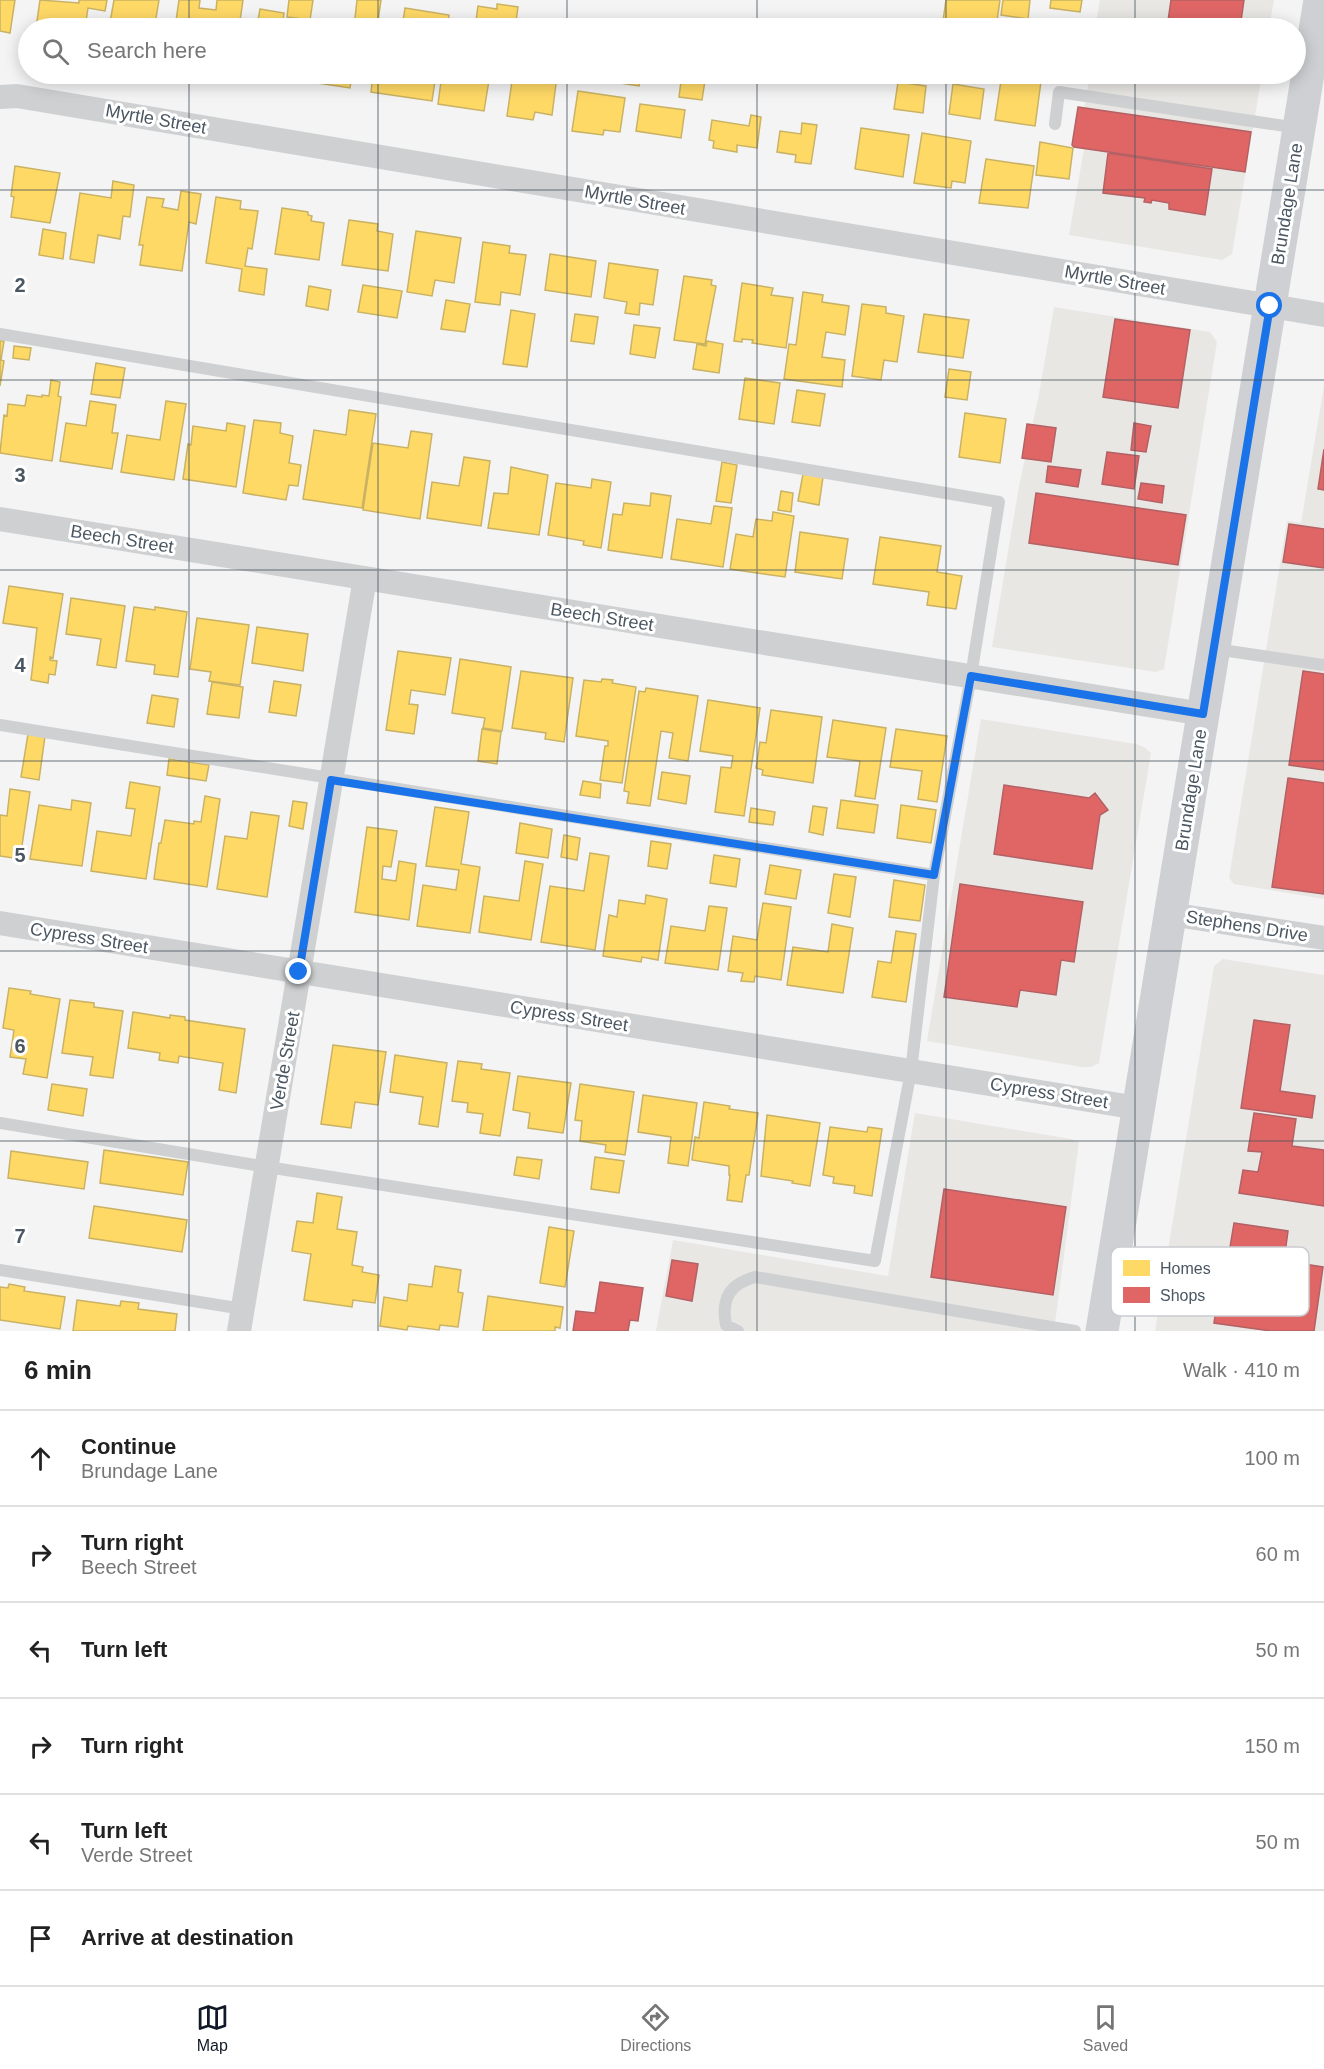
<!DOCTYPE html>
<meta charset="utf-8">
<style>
:root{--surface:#fff;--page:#f2f2f2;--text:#222;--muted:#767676;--line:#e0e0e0;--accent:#111827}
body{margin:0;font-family:Arial,sans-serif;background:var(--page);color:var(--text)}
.stop{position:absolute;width:18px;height:18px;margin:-14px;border:4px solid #1a73e8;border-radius:50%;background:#fff}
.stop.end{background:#1a73e8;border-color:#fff;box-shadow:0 2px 6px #0008}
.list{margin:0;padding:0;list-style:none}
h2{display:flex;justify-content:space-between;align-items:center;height:78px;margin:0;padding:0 24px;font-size:26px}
h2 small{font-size:20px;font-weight:400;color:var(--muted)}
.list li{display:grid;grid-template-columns:39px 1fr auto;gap:18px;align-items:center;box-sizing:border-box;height:96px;padding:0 24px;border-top:2px solid var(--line)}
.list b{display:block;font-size:22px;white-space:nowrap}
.list p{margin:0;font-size:20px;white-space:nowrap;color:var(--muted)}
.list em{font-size:20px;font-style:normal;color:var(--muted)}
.icon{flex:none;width:33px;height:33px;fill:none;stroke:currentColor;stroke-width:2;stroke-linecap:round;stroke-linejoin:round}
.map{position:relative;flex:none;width:1324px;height:1331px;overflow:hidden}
.search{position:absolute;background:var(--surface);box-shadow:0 3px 15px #0003;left:18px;right:18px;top:18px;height:66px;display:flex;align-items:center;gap:15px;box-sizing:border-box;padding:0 21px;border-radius:33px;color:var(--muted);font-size:22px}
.sheet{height:654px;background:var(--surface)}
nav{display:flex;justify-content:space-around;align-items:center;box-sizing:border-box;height:84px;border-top:2px solid var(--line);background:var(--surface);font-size:16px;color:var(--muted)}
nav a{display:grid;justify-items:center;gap:3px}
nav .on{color:var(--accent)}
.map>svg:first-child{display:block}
.commercial{fill:#e8e7e3}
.homes{fill:#ffd966;stroke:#c9b264;stroke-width:1.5}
.shops{fill:#e06666;stroke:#b36164;stroke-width:1.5}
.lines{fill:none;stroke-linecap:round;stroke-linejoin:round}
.service{stroke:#ced0d2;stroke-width:12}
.minor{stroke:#ced0d2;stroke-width:24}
.secondary{stroke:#ced0d4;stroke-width:33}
.route{stroke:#1a73e8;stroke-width:8}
.grid{fill:none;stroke:#4a5661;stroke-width:1.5;stroke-opacity:0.55}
.labels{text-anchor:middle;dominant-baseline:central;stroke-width:6;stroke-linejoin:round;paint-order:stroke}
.street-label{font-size:18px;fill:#4a5661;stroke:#fff}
.key{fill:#fff;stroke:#c9ccd0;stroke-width:1.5}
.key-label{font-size:16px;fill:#4a5661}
.grid-label{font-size:20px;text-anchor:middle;font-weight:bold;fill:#4a5661;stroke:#fff;stroke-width:6;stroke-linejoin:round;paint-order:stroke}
</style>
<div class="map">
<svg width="1324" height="1331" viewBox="0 0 1324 1331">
<rect width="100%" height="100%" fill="#f4f4f4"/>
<path class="commercial" d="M1100 0H1274L1269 28H1095Z
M1090 74H1262L1232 254 1222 260 1069 235 1084 149 1077 147Z
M1054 307 1210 332 1217 342 1164 669 1156 672 992 647 1019 486 1039 394Z
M1324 386V899L1234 884 1229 878 1287 521 1301 523Z
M981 719 1136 744 1144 747 1151 753 1099 1063 1091 1067H1082L927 1041Z
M1223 959 1324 975V1331H1155L1214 966Z
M915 1113 1071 1139 1079 1142 1054 1331H656L673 1240 888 1276Z"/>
<path class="homes" d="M0 0H15L10 33 0 31Z
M40 0 79 3V0H107L105 11 88 8 85 28H36Z
M114 0H159L155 24 163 25V28H109Z
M179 0H200L199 8 216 10 217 0H243L239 28H175Z
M289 0H313L310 20 287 17Z
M357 0H381L377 28 354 27Z
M946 0H1000L996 28H942Z
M1003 0H1030L1028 19 1001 15Z
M1051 0H1082L1080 12 1050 8Z
M497 4 518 7 515 28H475L478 6 497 9Z
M405 8 449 15 447 28H402Z
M260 9 284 13 282 28H243L244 24 257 26Z
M325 20 353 24 354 28H324Z
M306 74H352L350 88 305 81Z
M373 74H436L432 101 371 92Z
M442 74H490L484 111 438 104Z
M513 74H542L557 76 552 115 535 112 533 120 507 116Z
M615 74H641L639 86 614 82Z
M682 74H706L702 100 679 97Z
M1002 74H1042L1035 126 995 120Z
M898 82 926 86 923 113 894 109Z
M953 84 984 89 980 119 949 114Z
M578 91 625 98 620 132 604 130 603 135 572 131Z
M640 104 685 110 681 138 636 131Z
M751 115 761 117 757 148 737 145V152L713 148 714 141 709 140 712 120 749 126Z
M802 123 817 125 811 164 795 162 796 155 777 152 780 131 801 134Z
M861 128 909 135 903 177 855 169Z
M922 133 971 141 965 183 952 181 951 188 914 183Z
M1040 142 1073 148 1069 179 1036 175Z
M986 159 1034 166 1028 208 979 203Z
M15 166 60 173 50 223 11 217 14 197 11 196Z
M113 181 134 185 130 217 123 216 120 239 98 235 94 263 70 259 80 193 111 198Z
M181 191 201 194 196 224 189 222 182 271 140 265 143 245H139L147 197 164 199 162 207 178 210Z
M216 197 241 201 240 209 258 211 252 249 248 248 245 266 267 269 264 295 239 291 242 269 206 263Z
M282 208 308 212V215L312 216 311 221 324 223 319 260 275 254Z
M349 220 378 224 377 231 393 234 388 271 342 265Z
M43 229 66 233 63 259 39 255Z
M416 231 461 238 454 283 435 280 432 296 407 292Z
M483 242 510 246 509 253 526 255 520 295 501 292 500 305 475 302Z
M550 254 596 261 591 297 545 290Z
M609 263 658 270 653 305 640 303 639 315 625 313 627 302 604 298Z
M684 276 712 280 711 285 716 286 705 344 674 340Z
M742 283 773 288 771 295 793 298 786 348 752 343 753 340 742 339V342L734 341Z
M363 285 402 291 397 318 358 312Z
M309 286 331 290 328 310 306 306Z
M803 292 823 295 822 302 849 306 845 335 826 332 822 357 845 360 842 387 784 379 789 344 796 345Z
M446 300 470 304 465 332 441 329Z
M862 304 886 307V313L904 316 897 362 884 360 881 380 852 376Z
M511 310 535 314 527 367 503 364Z
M575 314 598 317 594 344 571 341Z
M924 314 969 320 963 358 918 352Z
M634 325 660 328 655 358 630 354Z
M0 341H4L1 360 4 361 0 386Z
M707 341 723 344 719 373 693 369 697 344 706 346Z
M14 346 31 348 29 360 13 358Z
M96 363 125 368 120 398 91 394Z
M949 369 971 372 967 400 945 397Z
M745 378 780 383 774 424 739 419Z
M51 380 60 382 58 396 61 397 52 461 0 453 4 415 7 416 8 404 25 406 27 395 42 397V395L49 396Z
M797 390 825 394 820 426 792 422Z
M90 401 116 405 112 433H118L112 469 60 461 66 423 86 426Z
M166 401 186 404 174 480 121 472 127 435 160 440Z
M349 410 376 414 362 508 303 499 314 430 346 435Z
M965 413 1006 419 1000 463 959 457Z
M254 420 281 423 280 433 293 436 289 463 301 465 298 486 289 485 286 500 243 493Z
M227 423 245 426 236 487 183 479 188 444 191 445 193 426 226 431Z
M411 431 432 434 420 519 363 510 373 443 408 448Z
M464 457 490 461 481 526 427 518 432 482 459 486Z
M722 462 737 465 731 503 716 501Z
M511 467 548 475 539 535 488 528 494 493 508 494Z
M803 474 823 477 819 505 798 501Z
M592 479 611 482 601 548 583 545 584 541 548 535 556 483 591 488Z
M781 491 793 493 791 512 778 510Z
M651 493 671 496 662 558 608 550 613 514 622 515 624 503 650 506Z
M714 506 732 508 723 567 671 559 677 519 711 524Z
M773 512 794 516 785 577 730 569 736 534 753 537 756 519 772 521Z
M800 532 848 539 842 579 795 572Z
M880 537 941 546 937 572 962 576 956 609 927 605 929 592 873 584Z
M9 586 63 594 53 658 50 657V660L57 661 55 675 49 674 48 683 31 680 37 628 3 623Z
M71 598 125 606 116 668 97 665 101 639 66 634Z
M134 607 155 610V607L187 612 178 677 154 674 155 665 126 661Z
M197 618 249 625 240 685 209 681 211 672 190 669Z
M257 627 308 634 303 671 252 663Z
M398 651 451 658 445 695 411 690 409 704 418 705 414 734 386 730Z
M460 659 511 667 502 731 483 728 485 718 452 713Z
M521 671 573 678 564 742 545 739 546 733 512 728Z
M602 679 613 680 612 683 636 687 622 783 600 780 605 746H608V741L576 736 584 680 601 682Z
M274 681 301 685 296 716 269 712Z
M212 682 243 687 239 718 207 714Z
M646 688 698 696 688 761 669 758 673 733 661 731 650 806 627 803 629 792 624 791 639 691 645 692Z
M152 695 178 699 174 727 147 723Z
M708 700 760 708 744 816 715 812 721 767 731 768 733 756 700 751Z
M771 710 822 717 813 783 762 775 763 770 756 768 760 742 766 743Z
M833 720 886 728 875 799 855 796 860 761 827 757Z
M482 729 501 732 497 764 478 761Z
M896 729 947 736 937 802 918 799 922 771 890 767Z
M28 734 45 736 39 780 21 777Z
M169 759 209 765 206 781 167 775Z
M662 772 690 776 686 804 658 799Z
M583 781 601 784 600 798 580 795Z
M130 782 160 787 146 879 91 871 97 831 131 836 135 809 126 808Z
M10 789 30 792 20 859 0 856V815L7 816Z
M205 796 220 799 207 887 154 879 159 843H161L165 820 194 824V821L201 822Z
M72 800 91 803 82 866 30 859 39 805 71 810Z
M841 800 878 805 874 833 837 828Z
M293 801 307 803 303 829 289 826Z
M901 805 936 810 931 843 897 838Z
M813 806 827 808 823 835 809 832Z
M435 807 469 812 461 864 480 867 470 933 417 926 423 885 456 890 459 870 426 866Z
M751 808 775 812 773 825 749 822Z
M251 812 279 816 267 897 217 889 225 836 247 839Z
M520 823 552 829 548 858 516 853Z
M367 827 397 831 391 867 383 866 382 879 396 881 399 861 416 864 409 920 355 912Z
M564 835 580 838 577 860 561 857Z
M651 841 671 844 667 869 648 866Z
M590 853 609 856 595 950 541 942 550 886 584 891Z
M714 855 740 859 736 887 710 883Z
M525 861 543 864 531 940 479 932 484 896 519 901Z
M770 865 801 870 796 899 765 894Z
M834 874 856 877 850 917 828 913Z
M894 880 925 885 920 921 889 917Z
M646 895 667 899 658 960 642 957 641 962 603 956 609 915 617 917 619 900 645 904Z
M763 903 791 907 781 980 755 976 754 982 741 981 743 973 728 971 733 936 757 940Z
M709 906 727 908 718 970 665 963 671 926 705 931Z
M832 924 853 928 843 993 787 985 793 947 828 952Z
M896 931 916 934 906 1002 872 997 878 961 891 963Z
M9 988 31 991 30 994 60 999 47 1078 23 1074 26 1059 10 1057 14 1030 3 1028Z
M70 1000 94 1003V1007L123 1011 113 1078 90 1075 93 1057 62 1053Z
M133 1012 170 1018V1015L185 1017V1020L245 1029 236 1093 219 1090 223 1063 179 1056 178 1063 159 1060 160 1053 128 1048Z
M333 1045 386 1052 378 1105 355 1102 351 1128 321 1124Z
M395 1055 447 1063 438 1127 419 1124 423 1097 390 1092Z
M458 1061 482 1064 481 1069 510 1073 500 1136 480 1133 483 1114 467 1112 468 1103 452 1101Z
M518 1076 571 1083 563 1133 528 1128 530 1113 513 1110Z
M52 1084 87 1089 83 1116 48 1110Z
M580 1084 634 1092 625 1155 605 1152 606 1145 580 1141 582 1121 575 1120Z
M643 1095 697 1103 688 1166 668 1163 671 1137 638 1132Z
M704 1102 730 1106 729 1109 758 1113 749 1175H746L742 1202 727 1200 730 1175H729V1166L692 1160 695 1137 699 1138Z
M767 1115 820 1123 810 1186 792 1183 793 1181 761 1176Z
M830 1127 867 1132 868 1127 882 1129 872 1196 854 1193 855 1186 833 1183 834 1177 823 1175Z
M104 1150 188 1162 183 1195 100 1183Z
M11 1151 88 1162 84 1189 8 1178Z
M517 1157 542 1160 539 1179 514 1175Z
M595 1157 624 1161 619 1193 591 1189Z
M317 1193 342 1197 337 1229 357 1232 352 1265 363 1267 362 1272 379 1275 375 1303 353 1300 352 1307 304 1300 311 1254 292 1251 297 1221 313 1223Z
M94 1206 187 1220 182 1252 89 1238Z
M549 1227 574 1231 565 1287 540 1283Z
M435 1266 461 1270 458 1292 463 1293 458 1327 440 1325 439 1330 408 1326 407 1330 380 1326 384 1297 407 1301 409 1284 432 1287Z
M9 1284 25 1287 24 1291 65 1297 60 1329 0 1320V1287L8 1288Z
M488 1296 563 1307 560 1328 555 1327V1331H483Z
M77 1300 120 1306 121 1301 139 1303 138 1309 177 1314 175 1331H73Z"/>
<path class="shops" d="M1171 0H1244L1240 28H1167Z
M1078 107 1251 132 1245 172 1074 147 1072 145Z
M1108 153 1212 169 1205 215 1169 209V203L1152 200 1151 203 1144 202 1145 198 1103 193Z
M1115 319 1190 330 1178 408 1103 397Z
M1134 423 1151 426 1146 452 1131 450Z
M1027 424 1056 428 1051 462 1022 458Z
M1324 449V490L1318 489Z
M1107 452 1139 456 1134 489 1102 484Z
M1048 466 1081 470 1078 487 1046 482Z
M1141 483 1164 486 1162 503 1138 499Z
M1036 493 1186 515 1178 565 1029 543Z
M1289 524 1324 529V568L1283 562Z
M1303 671 1324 674V770L1289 765Z
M1288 778 1324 783V894L1272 887Z
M1004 785 1089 798 1095 793 1108 810 1100 815 1092 869 994 854Z
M960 884 1083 902 1074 962 1061 960 1056 995 1020 990 1017 1007 944 997Z
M1254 1020 1290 1025 1280 1091 1315 1096 1312 1118 1241 1108Z
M1254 1113 1296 1119 1292 1146 1324 1150V1206L1239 1193 1243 1170 1258 1172 1262 1152 1248 1151Z
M944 1189 1066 1207 1053 1295 931 1277Z
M1234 1223 1288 1231 1284 1261 1323 1267 1314 1331H1271L1214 1323 1224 1252 1229 1253Z
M672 1260 698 1264 692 1301 666 1296Z
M600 1282 643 1288 638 1321 630 1320 628 1331H573L576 1311 595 1313Z"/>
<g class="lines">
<path class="service" d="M1055 124 1059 92 1298 128
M0 334 999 502 971 676 934 875 911 1071 875 1261 267 1167 0 1123
M1215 649 1324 665
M0 725 934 875
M0 1270 243 1309
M738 1331 726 1325C721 1298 730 1284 755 1277L1075 1331"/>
<path class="minor" d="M0 97 17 96 1324 315
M0 519 1203 714
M1170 914 1324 938
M0 923 1138 1108
M239 1331 365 578"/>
<path class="secondary" d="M1102 1331 1320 0"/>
</g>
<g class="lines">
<path class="route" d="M299 972 331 780 934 875 971 676 1203 714 1270 306"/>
</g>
<path class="grid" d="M189 0V28M378 0V28M567 0V28M757 0V28M946 0V28M1135 0V28M189 74V1331M378 74V1331M567 74V1331M757 74V1331M946 74V1331M1135 74V1331M0 190H1324M0 380H1324M0 570H1324M0 761H1324M0 951H1324M0 1141H1324"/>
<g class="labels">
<g class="street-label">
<text transform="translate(156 119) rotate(10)">Myrtle Street</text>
<text transform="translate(635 200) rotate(10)">Myrtle Street</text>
<text transform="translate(1287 204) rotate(-81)">Brundage Lane</text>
<text transform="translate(1115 280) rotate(10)">Myrtle Street</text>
<text transform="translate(122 539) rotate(9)">Beech Street</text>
<text transform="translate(602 617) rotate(9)">Beech Street</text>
<text transform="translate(1191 790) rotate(-81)">Brundage Lane</text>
<text transform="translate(1247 926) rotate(9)">Stephens Drive</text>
<text transform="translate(89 938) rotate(9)">Cypress Street</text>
<text transform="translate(569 1016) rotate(9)">Cypress Street</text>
<text transform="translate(285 1061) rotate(-80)">Verde Street</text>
<text transform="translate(1049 1093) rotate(9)">Cypress Street</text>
</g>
</g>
<rect x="1111" y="1247" width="198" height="69" rx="9" class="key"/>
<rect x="1123" y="1260" width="27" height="16" fill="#ffd966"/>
<rect x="1123" y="1287" width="27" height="16" fill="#e06666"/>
<g class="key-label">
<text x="1160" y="1274">Homes</text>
<text x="1160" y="1301">Shops</text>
</g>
<g class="grid-label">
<text x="20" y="292">2</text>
<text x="20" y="482">3</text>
<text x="20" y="672">4</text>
<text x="20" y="862">5</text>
<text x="20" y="1053">6</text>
<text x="20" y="1243">7</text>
</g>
</svg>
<div class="stop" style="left:1270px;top:306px"></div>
<div class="stop end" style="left:299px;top:972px"></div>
<div class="search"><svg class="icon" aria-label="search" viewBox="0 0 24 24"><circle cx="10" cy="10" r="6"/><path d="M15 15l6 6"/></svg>Search here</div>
</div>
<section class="sheet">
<h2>6 min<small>Walk · 410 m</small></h2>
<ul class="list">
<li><svg class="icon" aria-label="ahead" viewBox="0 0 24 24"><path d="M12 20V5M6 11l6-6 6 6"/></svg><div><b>Continue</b><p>Brundage Lane</p></div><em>100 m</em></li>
<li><svg class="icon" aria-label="right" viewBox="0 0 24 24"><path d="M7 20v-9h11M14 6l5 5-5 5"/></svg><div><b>Turn right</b><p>Beech Street</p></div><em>60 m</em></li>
<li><svg class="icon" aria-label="left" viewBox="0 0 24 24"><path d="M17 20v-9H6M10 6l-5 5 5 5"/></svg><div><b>Turn left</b></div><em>50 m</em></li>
<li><svg class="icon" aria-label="right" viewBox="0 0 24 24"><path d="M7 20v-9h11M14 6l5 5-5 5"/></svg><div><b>Turn right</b></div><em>150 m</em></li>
<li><svg class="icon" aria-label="left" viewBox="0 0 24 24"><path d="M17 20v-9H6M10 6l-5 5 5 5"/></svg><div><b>Turn left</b><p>Verde Street</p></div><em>50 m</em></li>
<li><svg class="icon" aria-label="arrive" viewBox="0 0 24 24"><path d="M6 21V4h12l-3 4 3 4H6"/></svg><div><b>Arrive at destination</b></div></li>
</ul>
</section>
<nav>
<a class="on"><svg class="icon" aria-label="map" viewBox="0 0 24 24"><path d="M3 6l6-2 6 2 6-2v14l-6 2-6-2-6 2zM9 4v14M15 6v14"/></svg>Map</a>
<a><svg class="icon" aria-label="directions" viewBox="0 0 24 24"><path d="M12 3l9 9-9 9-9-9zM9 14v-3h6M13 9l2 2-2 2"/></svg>Directions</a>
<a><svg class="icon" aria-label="saved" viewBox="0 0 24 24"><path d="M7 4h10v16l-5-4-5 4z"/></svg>Saved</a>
</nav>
